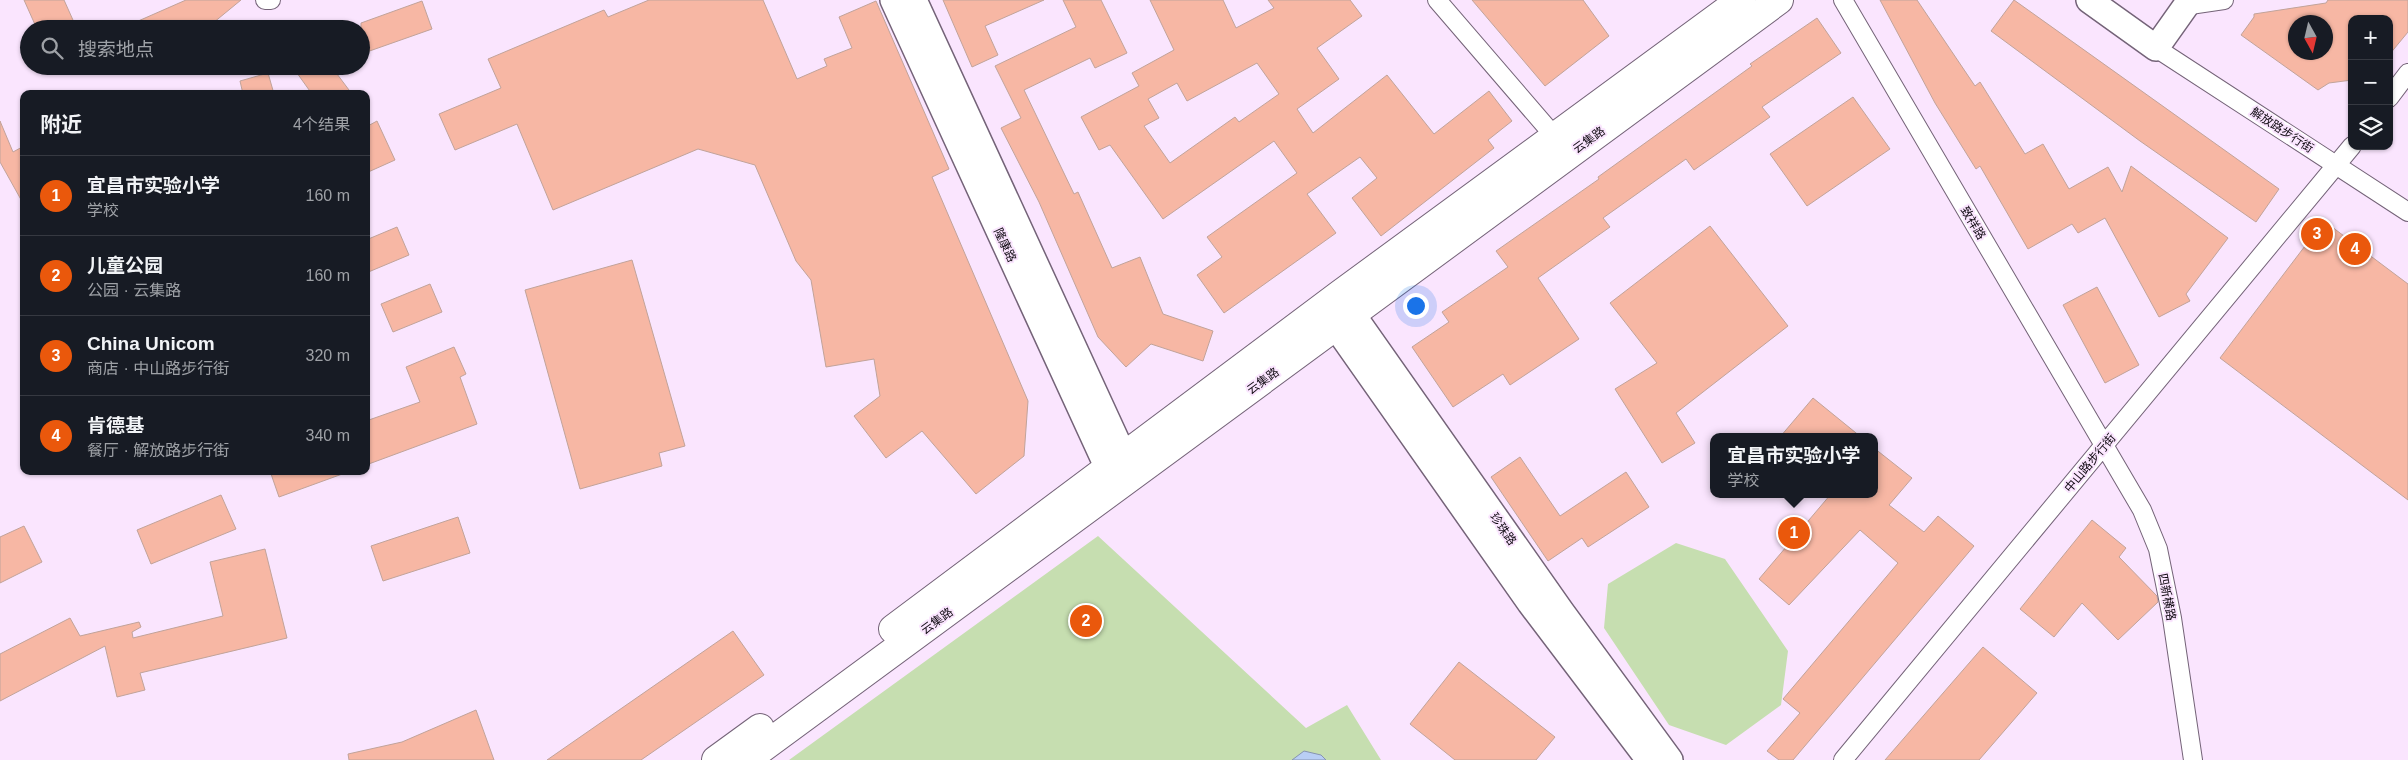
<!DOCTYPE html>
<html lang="zh">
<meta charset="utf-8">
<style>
:root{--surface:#171b24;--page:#242831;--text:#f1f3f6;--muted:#9ea1a6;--line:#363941;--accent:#ea580c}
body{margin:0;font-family:Helvetica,"Noto Sans SC",sans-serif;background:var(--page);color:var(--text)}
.controls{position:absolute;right:15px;top:15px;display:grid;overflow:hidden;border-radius:10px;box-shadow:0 1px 4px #0004}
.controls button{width:45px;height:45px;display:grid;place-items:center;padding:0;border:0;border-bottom:1px solid var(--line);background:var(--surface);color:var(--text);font:25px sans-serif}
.compass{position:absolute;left:2288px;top:15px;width:45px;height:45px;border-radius:50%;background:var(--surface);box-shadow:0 1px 4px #0004;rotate:172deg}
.you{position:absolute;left:1415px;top:305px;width:18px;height:18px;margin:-12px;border:4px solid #fff;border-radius:50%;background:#1a73e8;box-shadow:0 0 0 8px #1a73e833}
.badge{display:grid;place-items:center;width:32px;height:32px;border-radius:50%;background:var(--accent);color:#fff;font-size:16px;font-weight:700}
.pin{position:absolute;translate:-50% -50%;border:2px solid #fff;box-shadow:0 1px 5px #0006}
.popup{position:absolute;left:1710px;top:433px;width:168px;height:65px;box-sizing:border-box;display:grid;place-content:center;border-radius:10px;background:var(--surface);filter:drop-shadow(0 1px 4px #0005);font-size:16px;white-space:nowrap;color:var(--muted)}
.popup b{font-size:19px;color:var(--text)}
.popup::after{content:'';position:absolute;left:50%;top:100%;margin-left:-10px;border:10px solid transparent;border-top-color:var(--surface)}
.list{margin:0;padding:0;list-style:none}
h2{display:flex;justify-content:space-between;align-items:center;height:65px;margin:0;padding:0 20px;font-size:21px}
h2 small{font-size:16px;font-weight:400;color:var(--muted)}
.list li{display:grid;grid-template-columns:32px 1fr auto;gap:15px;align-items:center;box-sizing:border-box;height:80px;padding:0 20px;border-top:1px solid var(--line)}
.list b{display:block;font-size:19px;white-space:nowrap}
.list p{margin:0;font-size:16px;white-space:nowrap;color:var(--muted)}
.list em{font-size:16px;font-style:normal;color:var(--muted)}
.icon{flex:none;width:28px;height:28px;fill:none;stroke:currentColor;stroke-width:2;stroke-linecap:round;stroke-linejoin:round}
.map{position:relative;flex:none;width:2408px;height:760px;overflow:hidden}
.search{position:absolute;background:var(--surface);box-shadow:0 1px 4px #0004;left:20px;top:20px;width:350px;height:55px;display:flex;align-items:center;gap:12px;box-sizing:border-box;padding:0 18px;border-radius:28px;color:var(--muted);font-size:19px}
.panel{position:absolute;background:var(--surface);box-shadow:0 1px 4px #0004;left:20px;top:90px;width:350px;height:385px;border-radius:10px}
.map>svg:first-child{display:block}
.green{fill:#c6deb0}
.water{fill:#b9cef5;stroke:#8794b1}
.building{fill:#f7b7a4;stroke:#c1a39a;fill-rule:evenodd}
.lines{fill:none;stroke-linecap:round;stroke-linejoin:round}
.street-casing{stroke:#746378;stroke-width:20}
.secondary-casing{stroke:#746378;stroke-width:28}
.primary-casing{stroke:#746378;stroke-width:30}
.street{stroke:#fff;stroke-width:18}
.secondary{stroke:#fff;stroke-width:25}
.primary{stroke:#fff;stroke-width:28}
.labels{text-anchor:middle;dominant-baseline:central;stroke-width:4;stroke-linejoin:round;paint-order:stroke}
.street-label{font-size:12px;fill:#110b13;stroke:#fae5fe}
</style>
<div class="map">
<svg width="2408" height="760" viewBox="0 0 2408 760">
<rect width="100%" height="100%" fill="#fae5fe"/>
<path class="green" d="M1098 536 1306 728 1347 705 1381 760H789Z
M1676 543 1725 559 1788 651 1781 705 1726 745 1669 725 1604 628 1608 584Z"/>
<path class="water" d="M1304 751 1321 755 1326 760H1292Z"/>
<path class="building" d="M24 0H64L77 29H37Z
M186 0H241L213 23 199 29H120Z
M649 0H763L797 79 827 66 824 59 852 48 839 17 876 1 949 169 932 177 1028 401 1024 456 976 494 922 431 886 458 854 416 880 396 874 359 826 367 811 280 796 261 755 165 698 149 553 210 517 124 455 150 439 114 501 88 488 59 604 10 608 17Z
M943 0H1044L985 26 998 55 972 67Z
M1063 0H1101L1127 53 1095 68 1090 58 1024 90 1074 194 1078 192 1112 268 1140 257 1163 314 1213 331 1203 361 1151 344 1126 367 1098 337 1039 202 1001 128 1021 118 995 66 1076 27Z
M1150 0H1223L1236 28 1274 8 1268 0H1350L1362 16 1317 48 1339 79 1297 109 1313 133 1387 75 1434 134 1489 91 1512 121 1488 140 1494 148 1381 236 1352 198 1377 178 1360 157 1307 194 1336 233 1224 313 1197 275 1222 257 1207 237 1297 173 1274 141 1163 219 1110 145 1099 150 1081 117 1139 86 1132 73 1174 50ZM1257 63 1279 94 1239 122 1235 117 1170 163 1144 126 1159 118 1148 99 1177 83 1187 101Z
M1472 0H1583L1609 36 1545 86Z
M1880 0H1917L1975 86 1980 82 2025 154 2043 144 2069 189 2108 167 2122 192 2131 166 2228 238 2186 294 2190 301 2159 317 2105 218 2078 233 2072 224 2028 249 1980 166 1976 169 1935 103Z
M2014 0 2279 189 2256 222 2140 141 1991 31Z
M2328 0H2408V32L2389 55V19H2352V80L2329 83 2318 90 2241 35 2254 17V14L2326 3ZM2296 22H2326V52H2296Z
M422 1 432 29 361 54V23Z
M1817 18 1841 53 1762 107 1770 117 1694 170 1686 159 1603 218 1610 227 1538 278 1579 339 1510 385 1503 374 1453 407 1412 347 1449 322 1442 312 1508 267 1496 251 1599 179 1598 177 1752 66 1750 64Z
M292 66H331L352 94H312Z
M268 73 274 94H243L240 81Z
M1853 97 1890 149 1807 206 1770 154Z
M0 121 13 152 24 146V205L0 162Z
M377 121 395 160 366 173V127Z
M2324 221 2408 284V500L2220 358Z
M1710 226 1788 326 1676 413 1695 443 1662 463 1615 389 1657 363 1610 303Z
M397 227 409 255 366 273V240Z
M632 260 685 446 659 453 662 466 580 489 525 290Z
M430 284 442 312 393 332 381 304Z
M2097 287 2139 365 2105 383 2063 305Z
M454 347 466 374 460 377 477 424 366 465V421L420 402 406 367Z
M1813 398 1861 437H1780Z
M1874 448 1912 478 1889 505 1924 532 1938 516 1974 546 1793 760H1779L1767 751 1800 713 1783 699 1898 563 1860 530 1789 605 1759 579 1831 494H1874Z
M1520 457 1560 516 1626 472 1649 507 1588 547 1582 538 1548 561 1491 477Z
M270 471H345V473L279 497Z
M221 495 236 529 151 564 137 530Z
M458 517 470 553 383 581 371 546Z
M2092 520 2126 548 2119 557 2157 596 2158 602 2118 640 2082 603 2054 637 2020 609Z
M24 526 42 562 0 583V537Z
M265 549 287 638 140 673 145 690 117 697 105 646 0 701V654L70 618 80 636 139 622 141 627 132 632 133 638 223 616 210 562Z
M733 631 764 675 641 760H547Z
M1983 647 2037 693 1979 760H1885Z
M1459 662 1555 737 1536 760H1455L1410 724Z
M476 710 494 760H349L348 754 402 742Z"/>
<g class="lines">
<g class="street-casing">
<path id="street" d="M265 0H271
M1437 0 1555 137
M1843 0 2142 510 2158 549 2172 618 2193 760
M2183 13 2190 5 2224 0
M2163 39 2156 48 2408 212
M2389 98 2408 73
M1843 760 2352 146"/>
</g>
<g class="secondary-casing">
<path id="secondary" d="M893 0 1116 486
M914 0 1132 474
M2089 0 2156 48 2190 0
M1341 298 1561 611 1670 760
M1324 310 1530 603 1649 760"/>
</g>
<g class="primary-casing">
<path id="primary" d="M893 629 1339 295 1741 0
M716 760 760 728
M746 760 1779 0"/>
</g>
<use href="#street" class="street"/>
<use href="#secondary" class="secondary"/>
<use href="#primary" class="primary"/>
</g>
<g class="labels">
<g class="street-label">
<text transform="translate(2282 130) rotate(33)">解放路步行街</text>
<text transform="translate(1589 140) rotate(-36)">云集路</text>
<text transform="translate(1973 223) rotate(59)">致祥路</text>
<text transform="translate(1005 245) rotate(65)">隆康路</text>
<text transform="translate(1263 381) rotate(-36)">云集路</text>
<text transform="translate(2090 463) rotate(-50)">中山路步行街</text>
<text transform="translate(1503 529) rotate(55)">珍珠路</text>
<text transform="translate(2167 597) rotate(79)">四新横路</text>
<text transform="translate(937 621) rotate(-36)">云集路</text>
</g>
</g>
</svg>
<div class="controls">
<button>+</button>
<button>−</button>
<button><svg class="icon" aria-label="layers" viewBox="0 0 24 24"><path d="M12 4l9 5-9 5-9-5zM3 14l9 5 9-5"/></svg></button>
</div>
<svg class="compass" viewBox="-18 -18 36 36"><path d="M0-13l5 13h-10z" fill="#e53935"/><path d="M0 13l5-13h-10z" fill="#9ea1a6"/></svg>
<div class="you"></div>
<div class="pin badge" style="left:1794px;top:533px">1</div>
<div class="popup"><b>宜昌市实验小学</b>学校</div>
<div class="pin badge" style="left:1086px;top:621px">2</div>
<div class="pin badge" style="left:2317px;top:234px">3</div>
<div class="pin badge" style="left:2355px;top:249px">4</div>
<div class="search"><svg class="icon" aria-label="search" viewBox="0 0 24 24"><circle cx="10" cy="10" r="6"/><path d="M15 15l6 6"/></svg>搜索地点</div>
<section class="panel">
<h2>附近<small>4个结果</small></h2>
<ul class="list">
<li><span class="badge">1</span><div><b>宜昌市实验小学</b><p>学校</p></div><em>160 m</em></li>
<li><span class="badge">2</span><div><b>儿童公园</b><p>公园 · 云集路</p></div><em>160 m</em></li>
<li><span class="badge">3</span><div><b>China Unicom</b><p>商店 · 中山路步行街</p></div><em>320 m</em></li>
<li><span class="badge">4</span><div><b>肯德基</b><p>餐厅 · 解放路步行街</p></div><em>340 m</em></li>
</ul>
</section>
</div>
